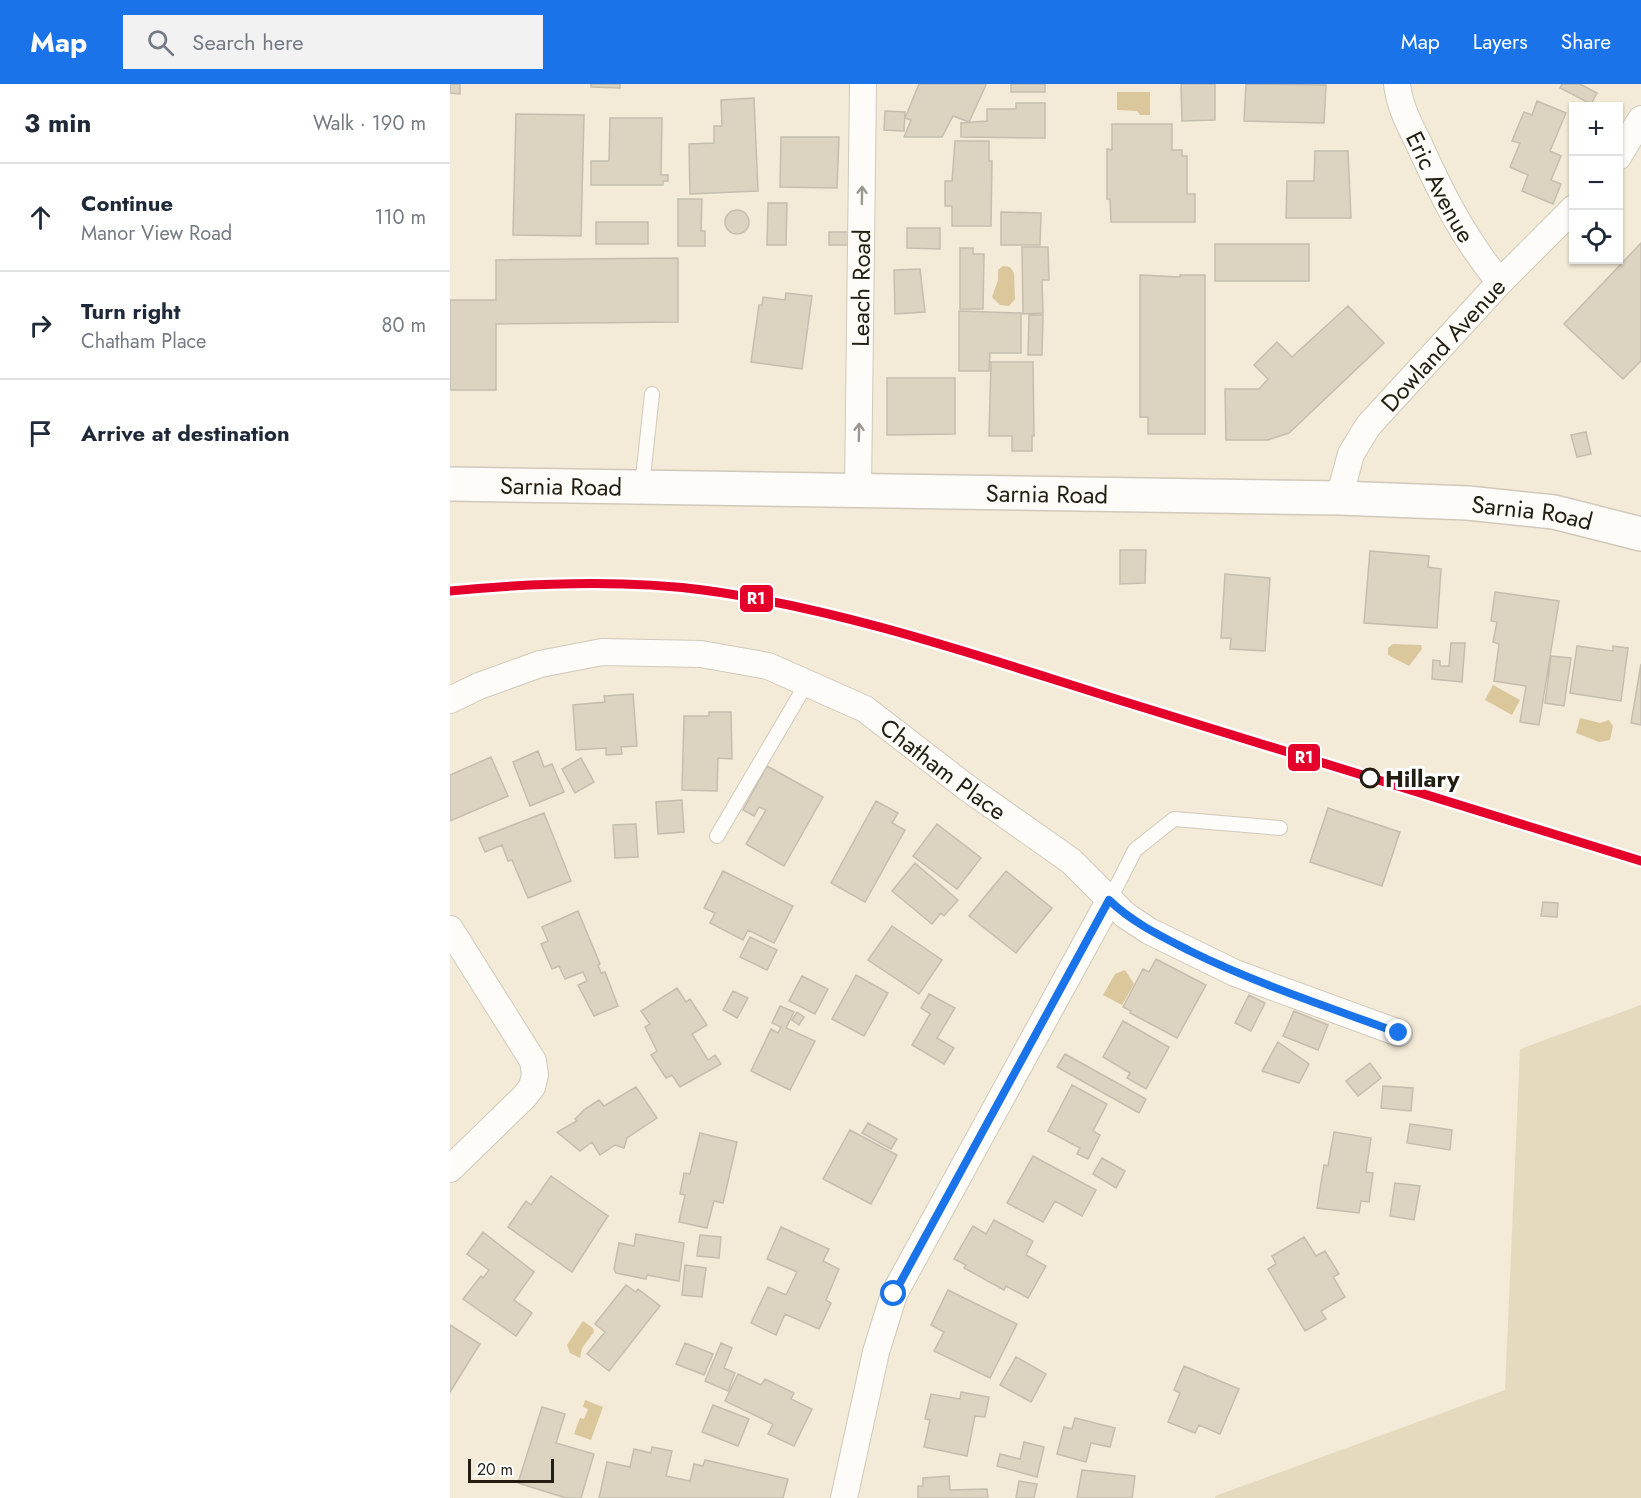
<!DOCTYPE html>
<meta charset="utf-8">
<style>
:root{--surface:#fff;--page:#f2f2f3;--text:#1f2937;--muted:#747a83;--line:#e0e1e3;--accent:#1a73e8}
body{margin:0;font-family:Jost,sans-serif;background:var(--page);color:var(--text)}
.controls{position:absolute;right:18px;top:18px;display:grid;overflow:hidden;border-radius:0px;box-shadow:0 2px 4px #0004}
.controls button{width:54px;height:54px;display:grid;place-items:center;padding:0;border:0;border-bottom:2px solid var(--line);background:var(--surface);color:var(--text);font:30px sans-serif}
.scale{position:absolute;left:18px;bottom:15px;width:86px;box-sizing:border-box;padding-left:6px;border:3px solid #241e12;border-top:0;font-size:16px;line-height:21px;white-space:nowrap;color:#241e12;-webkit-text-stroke:4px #fff;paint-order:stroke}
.stop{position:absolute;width:18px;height:18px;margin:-14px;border:4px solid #1a73e8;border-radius:50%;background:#fff}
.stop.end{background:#1a73e8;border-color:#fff;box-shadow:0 2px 6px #0008}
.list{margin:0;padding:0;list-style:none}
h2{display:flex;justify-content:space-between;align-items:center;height:78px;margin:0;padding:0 24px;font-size:26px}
h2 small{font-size:20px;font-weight:400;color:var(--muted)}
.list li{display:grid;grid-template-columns:39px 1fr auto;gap:18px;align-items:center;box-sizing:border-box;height:108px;padding:0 24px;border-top:2px solid var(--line)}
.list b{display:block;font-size:22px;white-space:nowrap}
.list p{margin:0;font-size:20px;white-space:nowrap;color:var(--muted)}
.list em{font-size:20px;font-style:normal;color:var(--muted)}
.icon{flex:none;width:33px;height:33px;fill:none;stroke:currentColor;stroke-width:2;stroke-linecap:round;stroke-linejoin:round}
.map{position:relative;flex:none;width:1191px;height:1414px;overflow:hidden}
header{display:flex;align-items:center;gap:36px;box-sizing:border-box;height:84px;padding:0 30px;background:var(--accent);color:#fff}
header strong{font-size:28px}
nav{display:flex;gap:33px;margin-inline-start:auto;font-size:21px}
.search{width:420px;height:54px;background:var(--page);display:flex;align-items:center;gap:15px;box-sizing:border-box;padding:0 21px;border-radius:0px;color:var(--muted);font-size:22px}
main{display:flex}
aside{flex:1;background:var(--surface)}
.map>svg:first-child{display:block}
.green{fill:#e6dabe}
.water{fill:#dac79c}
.building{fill:#dcd3c1;stroke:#c5beaf;stroke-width:1.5}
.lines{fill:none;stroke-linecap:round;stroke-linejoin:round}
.service-casing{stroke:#d0c9bb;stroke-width:16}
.minor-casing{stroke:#d0c9bb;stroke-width:28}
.secondary-casing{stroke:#d0c9bb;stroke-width:36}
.service{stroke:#fdfcf9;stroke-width:14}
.minor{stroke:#fdfcf9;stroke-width:26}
.secondary{stroke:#fdfcf9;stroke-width:33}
.rail-1-casing{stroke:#fff;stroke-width:14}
.rail-1{stroke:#e4002b;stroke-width:9}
.oneway{stroke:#9b9891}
.route{stroke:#1a73e8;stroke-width:8}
.stop-dot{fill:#fff;stroke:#241e12;stroke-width:3}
.labels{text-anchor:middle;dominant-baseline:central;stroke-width:6;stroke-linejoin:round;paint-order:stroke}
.street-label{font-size:24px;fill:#241e12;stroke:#fff}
.stop-label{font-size:24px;font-weight:bold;fill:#241e12;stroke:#fff;text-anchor:start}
.line-badge{stroke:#fff;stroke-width:2}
.badge-label{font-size:16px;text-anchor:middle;font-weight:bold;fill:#fff}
</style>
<header>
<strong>Map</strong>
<div class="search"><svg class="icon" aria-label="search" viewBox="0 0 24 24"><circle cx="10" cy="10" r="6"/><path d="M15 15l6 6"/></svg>Search here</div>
<nav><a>Map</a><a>Layers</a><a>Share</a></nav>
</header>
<main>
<aside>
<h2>3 min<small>Walk · 190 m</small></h2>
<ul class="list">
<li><svg class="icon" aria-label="ahead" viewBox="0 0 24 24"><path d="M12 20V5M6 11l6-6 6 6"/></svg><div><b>Continue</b><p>Manor View Road</p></div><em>110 m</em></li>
<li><svg class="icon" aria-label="right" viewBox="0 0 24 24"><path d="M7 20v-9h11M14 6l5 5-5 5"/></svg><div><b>Turn right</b><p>Chatham Place</p></div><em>80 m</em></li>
<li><svg class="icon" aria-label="arrive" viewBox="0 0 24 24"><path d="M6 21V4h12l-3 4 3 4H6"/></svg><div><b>Arrive at destination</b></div></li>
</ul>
</aside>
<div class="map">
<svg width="1191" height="1414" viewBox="0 0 1191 1414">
<rect width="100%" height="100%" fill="#f3ead7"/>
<path class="green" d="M1191 921V1414H765V1412L1055 1306 1070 965Z"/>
<path class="water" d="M667 8H700V31H690L687 27 667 26Z
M553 182 560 183 564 189 565 215 559 222 550 221 542 213 548 196V186Z
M943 560 971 561 972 565 959 582 938 571V564Z
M1043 601 1070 616 1062 631 1035 616Z
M1130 634 1150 639 1159 636 1163 642 1160 656 1149 658 1126 649Z
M675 886 684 900 672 921 653 911 665 890Z
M133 1237 143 1244 144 1248 132 1264 130 1274 120 1269 117 1261Z
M135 1316 153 1323 141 1356 124 1350 130 1334 134 1335 138 1325 133 1323Z"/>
<path class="building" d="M0 0H10V10L0 9Z
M141 0H170V4L141 3Z
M469 0H535L536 1 519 38 503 32 492 53H454L461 36 455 34Z
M561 0H595V8H561Z
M731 0H765V36L732 37Z
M796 0 876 1 874 39 794 37Z
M1112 0H1130L1147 9 1141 20 1110 4Z
M304 14 308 107 240 110 239 60 264 59V42H272L271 16Z
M1087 17 1116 29 1100 67 1111 72 1101 96 1111 100 1103 120 1072 107 1078 91 1060 83 1070 59 1062 57 1074 28 1082 31Z
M566 19H595V54L511 53V39L537 37V25H566Z
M435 27 455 28 454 47 434 46Z
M66 30 134 31 131 152 63 151Z
M160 34H212L211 91H218V97H213V101H141V77H159Z
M662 40H722V66H732V72H737V110H745V138H661L660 115H657V65L662 66Z
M331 53H389L387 104 330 103Z
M505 57H539V77H542L541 142H502V122H495V97H502Z
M865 67H898L901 134H836L837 97H864Z
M228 115H252L251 147H255V162H228Z
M318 119H337L336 161H317Z
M275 138a12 12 0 1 1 24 0a12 12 0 1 1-24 0Z
M551 128 591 129 590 161H551Z
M146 138H198V160H146Z
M457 144H490V165L457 164Z
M379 148H399V161H379Z
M1191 159V277L1173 295 1114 240Z
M765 160H859V197H765Z
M572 163H598L599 196H592L593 229 573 230Z
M510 164H523V170H534L533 225H510Z
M228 174V238L46 240V306H0V216H46V176Z
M470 185 475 228 445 230 444 186Z
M690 191 730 193V191H755V350H698V333H690Z
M336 209 362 212 352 285 301 278 309 221H312L313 213 335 216Z
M898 222 934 259 839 349 818 356H776L775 305H809L818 295 804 281 827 258 842 273Z
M509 227 571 229V269H540L539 287H509Z
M579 231H593L592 271H578Z
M541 278H583L584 352H582V367H562V352H539Z
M437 294H505V350L437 351Z
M1136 348 1141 370 1127 373 1121 351Z
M670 466H696L695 499 670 500Z
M920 467 979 472 978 483 991 485 987 544 914 539Z
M775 490 820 494 815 567 780 565 781 554H771Z
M1045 508 1109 517 1089 641 1070 638 1076 602 1044 597 1049 560 1043 558 1047 538 1041 537Z
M1001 559H1015L1012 598 982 595 983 576 990 577V582H999Z
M1127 562 1163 567V562L1178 564 1171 617 1120 609Z
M1101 572 1121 574 1114 622 1095 619Z
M1191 580V641L1181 639Z
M183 610 187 662 171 663 172 670 156 671V664L126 666 123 621 155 618 154 612Z
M259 628H281L282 675 268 674 267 707 232 706 234 632H259Z
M88 667 94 683 102 680 114 708 80 722 63 678Z
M41 673 58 712 0 737V691Z
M131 674 144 698 125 709 112 685Z
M317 682 373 713 334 782 296 760 316 726 309 723 304 732 293 726Z
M232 716 234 748 208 750 206 718Z
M426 717 448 729 442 739 455 746 415 818 381 799Z
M878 724 950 748 932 802 860 778Z
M94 729 121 797 78 814 62 776 58 777 52 761 35 768 29 754Z
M186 740 188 773 165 774 163 741Z
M487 740 531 774 507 805 463 772Z
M465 779 508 816 494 832 491 829 482 840 442 807Z
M273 787 343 822 324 859 298 846 293 856 260 839 265 829 254 824Z
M556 787 602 824 566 869 519 832Z
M1093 818 1108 819 1107 833 1091 832Z
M128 827 150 880 148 881 151 889 155 888 168 922 144 932 128 901 137 897 133 888 115 895 109 882 102 885 91 860 98 857 92 843Z
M442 842 492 876 469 910 418 876Z
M300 853 327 866 317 886 290 873Z
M706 875 756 901 727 954 680 929 681 927 673 923 693 885 699 888Z
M406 891 438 909 414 952 382 935Z
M352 892 378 905 365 930 339 917Z
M227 904 236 918 240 915 257 941 242 950 258 976 265 971 271 980 230 1003 222 991 216 994 201 971 207 967 195 943 200 940 191 927Z
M283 907 298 914 287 934 273 926Z
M479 910 505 924 487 954 504 964 494 980 462 961 480 930 471 924Z
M799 911 815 919 801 947 785 939Z
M330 922 344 928 336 944 365 957 340 1006 301 987 321 945 328 949 331 943 322 939Z
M844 927 878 941 868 966 833 952Z
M347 928 354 933 349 941 342 936Z
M673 937 719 963 696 1005 677 994 680 989 653 973Z
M828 958 859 980 849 999 812 987Z
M615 970 696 1015 689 1029 607 983Z
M920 979 931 994 908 1012 896 997Z
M622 1001 657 1020 643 1047 650 1051 638 1075 627 1070 630 1064 598 1047Z
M933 1002 963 1004 961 1027 931 1024Z
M186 1003 207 1034 177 1054 174 1064 165 1061 150 1071 142 1058 130 1067 107 1048 127 1037 125 1035 135 1025 149 1016 154 1022Z
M418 1039 447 1055 441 1065 412 1049Z
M960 1040 1002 1046 1000 1066 957 1059Z
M400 1046 447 1071 421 1120 373 1095Z
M884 1048 921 1054 916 1088 923 1089 919 1118 911 1117 909 1129 867 1124 874 1081 878 1082Z
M250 1049 287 1058 273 1119 264 1117 257 1144 229 1138 235 1111 230 1110 234 1089 240 1090Z
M583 1072 646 1106 632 1132 605 1117 593 1138 557 1119Z
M652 1074 675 1087 666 1104 643 1090Z
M101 1092 158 1132 122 1188 58 1143 76 1117 81 1121Z
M945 1099 970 1102 964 1136 940 1132Z
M544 1136 583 1157 576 1171 596 1182 578 1214 556 1202 554 1206 514 1184 516 1181 504 1175 523 1142 536 1150Z
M331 1143 379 1165 373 1177 389 1185 376 1216 381 1219 369 1245 335 1230 326 1251 301 1239 318 1203 336 1211 347 1188 317 1175Z
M33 1148 84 1188 64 1216 82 1229 66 1252 13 1215 31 1192 33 1194 39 1186 17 1170Z
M186 1150 234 1159 229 1197 197 1191 196 1195 166 1189 164 1185 169 1159 184 1162Z
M250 1151 271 1153 269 1174 247 1172Z
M854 1153 866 1172 875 1167 889 1190 883 1193 895 1213 871 1227 876 1235 855 1247 818 1185 826 1180 822 1172Z
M235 1181 256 1184 252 1213 232 1211Z
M176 1201 186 1208 188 1205 210 1222 159 1287 137 1270 155 1248 145 1240Z
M498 1206 567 1240 540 1294 484 1267 494 1248 481 1241Z
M0 1241 30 1260 0 1308Z
M235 1259 263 1270 254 1291 226 1280Z
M271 1259 282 1264 274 1284 285 1289 278 1307 255 1297Z
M566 1273 596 1290 581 1318 550 1301Z
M734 1282 789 1305 770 1350 749 1341 745 1349 718 1338 730 1309 724 1306Z
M288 1290 311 1301 315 1295 344 1309 341 1315 362 1325 344 1362 318 1350 323 1340 275 1317Z
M511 1308 539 1313 535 1333 525 1332 517 1372 474 1363 480 1336 475 1335 481 1310 510 1315Z
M263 1321 299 1335 288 1362 252 1348Z
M92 1323 115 1330 106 1359 144 1370 131 1414H116L68 1399Z
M625 1334 665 1344 660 1363 641 1359 636 1378 607 1370 614 1343 622 1345Z
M574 1358 594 1363 587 1393 547 1382 550 1370 570 1375Z
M202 1363 222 1367 216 1392 240 1397 244 1380 253 1382 255 1376 338 1395 333 1414H149L157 1378 180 1383 184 1365 201 1369Z
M632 1386 685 1392 682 1414H627Z
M499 1392 500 1406 537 1405 538 1414H468V1402H473V1394Z
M569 1397 587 1400 584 1414H566Z"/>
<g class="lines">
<g class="service-casing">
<path id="service" d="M192 403 202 310
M267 752 358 597
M659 817 685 766 724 735 830 744"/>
</g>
<g class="minor-casing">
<g id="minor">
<path id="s1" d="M947 0C949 21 960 42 969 60 991 109 1015 157 1050 198"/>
<path d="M1168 73 1191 35"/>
<path id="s2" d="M408 406 413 0"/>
<path id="s3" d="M889 414 901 370 918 342 1050 198 1124 124"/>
<path id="s4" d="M0 616 29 602 90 580 152 568 251 570 318 582 415 625 516 703 621 777 675 831 699 847 785 889 949 949"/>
<path d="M0 845 83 977 85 991 82 1003 74 1013 0 1085"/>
<path d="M394 1414 426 1268 444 1210 659 817"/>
</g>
</g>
<g class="secondary-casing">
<g id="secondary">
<path id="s5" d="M0 400 889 414 1018 419 1104 428 1191 450"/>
</g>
</g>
<use href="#service" class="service"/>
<use href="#minor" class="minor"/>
<use href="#secondary" class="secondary"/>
<g class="rail-1-casing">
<path id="rail-1" d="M0 507C83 499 170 495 253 506 401 526 552 580 695 624 860 675 1025 726 1191 777"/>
</g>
<use href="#rail-1" class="rail-1"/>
</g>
<defs><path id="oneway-shaft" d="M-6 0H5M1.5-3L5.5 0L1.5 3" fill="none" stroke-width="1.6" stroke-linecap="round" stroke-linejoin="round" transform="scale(1.5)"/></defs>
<g class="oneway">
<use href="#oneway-shaft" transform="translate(412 111) rotate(-89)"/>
<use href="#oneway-shaft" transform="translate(409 348) rotate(-89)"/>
</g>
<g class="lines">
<path class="route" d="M444 1210 659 816C683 839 711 852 740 867 807 900 879 923 949 949"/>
</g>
<circle class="stop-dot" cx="920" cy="694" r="9"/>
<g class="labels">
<g class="street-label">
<text stroke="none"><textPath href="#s1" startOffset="112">Eric Avenue</textPath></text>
<text stroke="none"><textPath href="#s2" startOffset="202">Leach Road</textPath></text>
<text stroke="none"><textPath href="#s3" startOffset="189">Dowland Avenue</textPath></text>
<text stroke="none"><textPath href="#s5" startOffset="111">Sarnia Road</textPath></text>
<text stroke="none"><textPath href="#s5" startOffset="597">Sarnia Road</textPath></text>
<text stroke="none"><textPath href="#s5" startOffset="1083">Sarnia Road</textPath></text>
<text stroke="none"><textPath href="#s4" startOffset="532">Chatham Place</textPath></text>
</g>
<g class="stop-label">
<text x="935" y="694">Hillary</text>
</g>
</g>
<g class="line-badge">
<rect x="289" y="500" width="35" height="29" rx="6" fill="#e4002b"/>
<rect x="837" y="659" width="34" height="29" rx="6" fill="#e4002b"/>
</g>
<g class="badge-label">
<text x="306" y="520">R1</text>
<text x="854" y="679">R1</text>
</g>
</svg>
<div class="controls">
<button>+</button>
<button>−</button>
<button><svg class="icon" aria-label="locate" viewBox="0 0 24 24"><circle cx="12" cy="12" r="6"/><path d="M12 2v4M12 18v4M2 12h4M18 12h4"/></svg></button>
</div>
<div class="scale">20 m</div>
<div class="stop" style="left:444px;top:1210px"></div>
<div class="stop end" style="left:949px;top:949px"></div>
</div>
</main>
